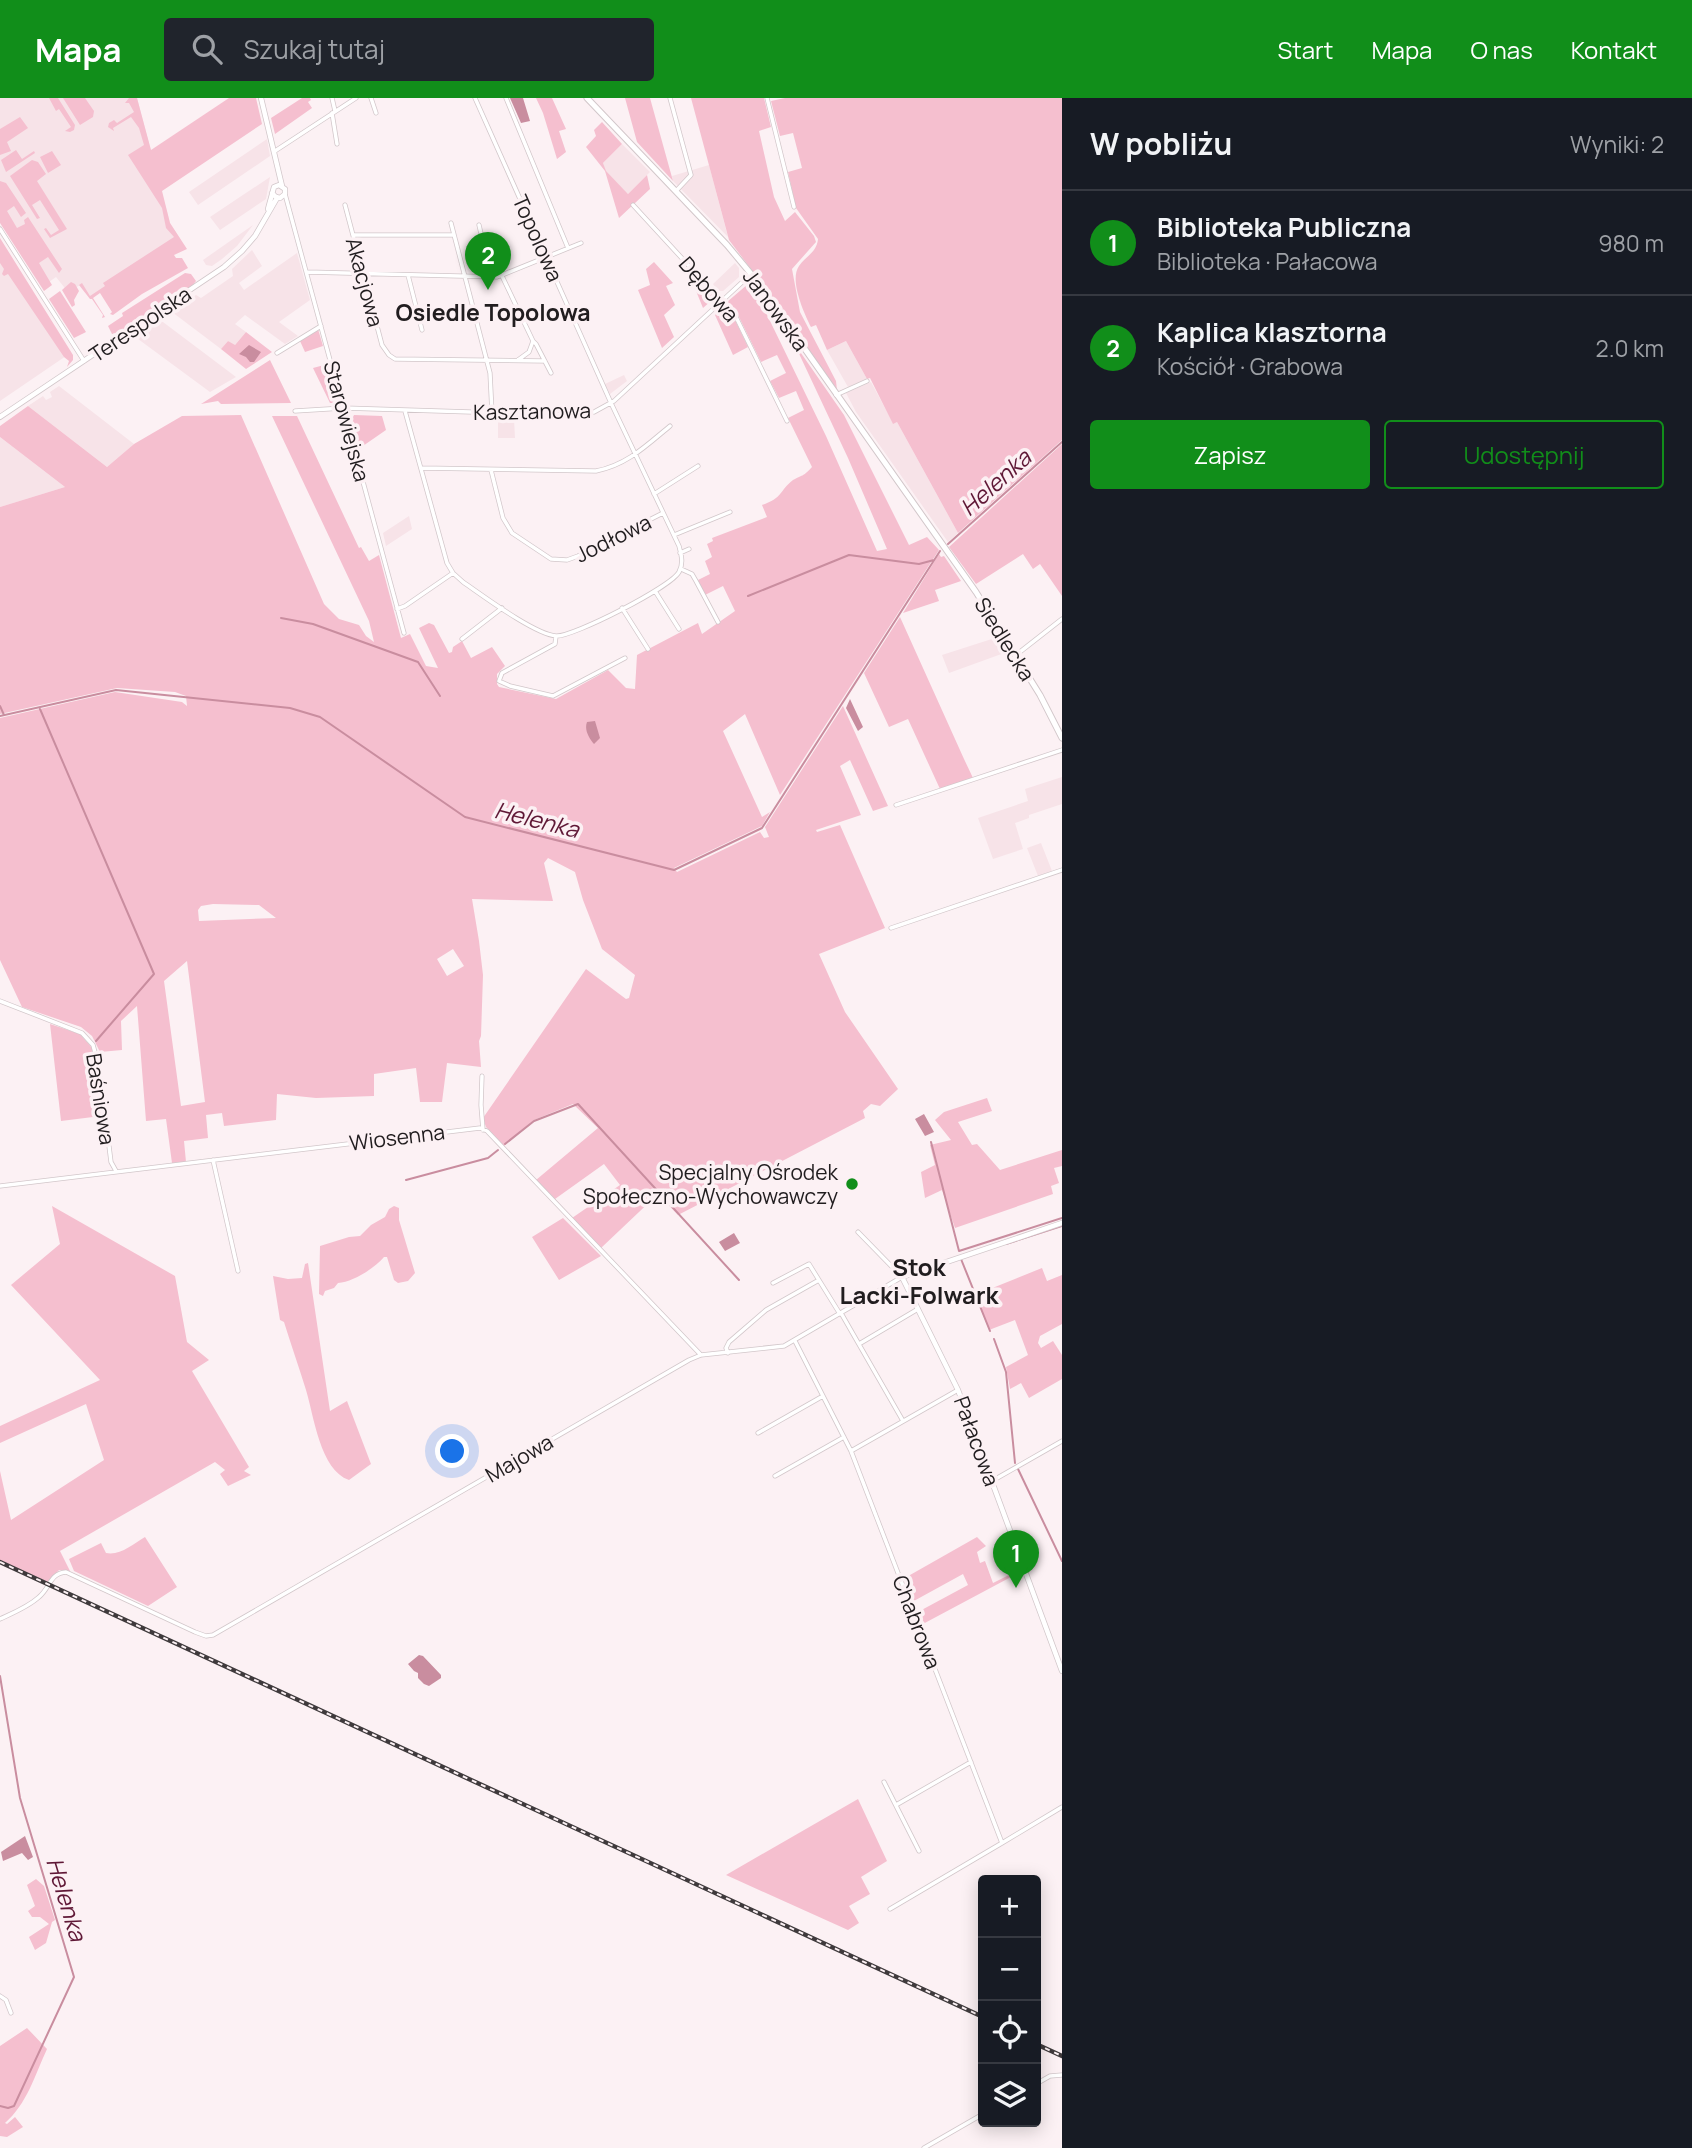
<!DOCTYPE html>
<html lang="pl">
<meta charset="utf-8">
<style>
:root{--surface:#171b24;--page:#20242c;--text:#f1f3f6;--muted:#9ea1a6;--line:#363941;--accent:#118e1a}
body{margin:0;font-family:Manrope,sans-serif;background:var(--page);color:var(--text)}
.controls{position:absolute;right:21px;bottom:21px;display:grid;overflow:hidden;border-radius:7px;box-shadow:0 4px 18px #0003}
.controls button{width:63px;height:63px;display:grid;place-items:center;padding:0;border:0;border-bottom:2px solid var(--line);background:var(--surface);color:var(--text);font:35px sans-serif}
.you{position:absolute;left:453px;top:1354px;width:24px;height:24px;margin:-18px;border:5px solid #fff;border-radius:50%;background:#1a73e8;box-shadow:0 0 0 10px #1a73e833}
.badge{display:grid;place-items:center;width:46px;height:46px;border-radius:50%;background:var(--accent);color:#fff;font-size:23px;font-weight:700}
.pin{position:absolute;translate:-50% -58px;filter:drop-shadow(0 2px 4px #0008)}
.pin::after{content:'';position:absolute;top:37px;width:24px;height:21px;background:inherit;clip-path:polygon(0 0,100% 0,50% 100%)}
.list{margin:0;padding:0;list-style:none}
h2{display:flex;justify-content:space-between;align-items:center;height:91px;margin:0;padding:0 28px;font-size:30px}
h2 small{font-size:23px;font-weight:400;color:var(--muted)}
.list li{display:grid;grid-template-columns:46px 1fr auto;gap:21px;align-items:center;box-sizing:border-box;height:105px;padding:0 28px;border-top:2px solid var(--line)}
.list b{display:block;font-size:26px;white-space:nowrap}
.list p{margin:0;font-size:23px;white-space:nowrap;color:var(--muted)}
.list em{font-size:23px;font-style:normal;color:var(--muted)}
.actions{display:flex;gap:14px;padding:21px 28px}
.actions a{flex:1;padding:16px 0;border:2px solid var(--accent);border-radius:7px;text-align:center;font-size:24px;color:var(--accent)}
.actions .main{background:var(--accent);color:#fff}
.icon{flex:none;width:38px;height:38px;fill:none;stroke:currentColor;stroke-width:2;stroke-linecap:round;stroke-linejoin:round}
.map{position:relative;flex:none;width:1062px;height:2050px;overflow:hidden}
header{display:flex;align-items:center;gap:42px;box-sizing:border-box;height:98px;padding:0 35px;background:var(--accent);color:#fff}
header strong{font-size:33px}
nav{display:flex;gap:38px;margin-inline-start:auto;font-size:24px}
.search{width:490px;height:63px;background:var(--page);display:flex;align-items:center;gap:18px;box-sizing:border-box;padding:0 24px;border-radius:7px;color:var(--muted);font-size:26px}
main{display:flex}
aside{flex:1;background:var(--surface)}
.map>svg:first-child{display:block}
.built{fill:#f7e3e8}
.green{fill:#f5bfcf;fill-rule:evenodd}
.water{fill:#c98d9f}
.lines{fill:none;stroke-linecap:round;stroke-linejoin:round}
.stream{stroke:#c98d9f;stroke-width:2}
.minor-casing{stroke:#d2c7ca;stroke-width:5}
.tertiary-casing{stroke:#d2c7ca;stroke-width:6}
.secondary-casing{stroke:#d2c7ca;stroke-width:7}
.minor{stroke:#fff;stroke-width:3.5}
.tertiary{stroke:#fff;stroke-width:4.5}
.secondary{stroke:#fff;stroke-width:5}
.rail-casing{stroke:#3f3a3c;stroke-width:4.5}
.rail{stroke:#fcf1f4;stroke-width:2;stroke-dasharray:5;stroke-linecap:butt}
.poi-dot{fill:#118e1a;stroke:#fcf1f4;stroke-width:2.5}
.labels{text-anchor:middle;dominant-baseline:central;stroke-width:7;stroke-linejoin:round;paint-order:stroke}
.street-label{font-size:21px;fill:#211d1f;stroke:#fcf1f4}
.poi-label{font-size:21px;fill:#211d1f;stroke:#fcf1f4;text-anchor:end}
.neighbourhood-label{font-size:23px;font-weight:bold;fill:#211d1f;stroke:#fcf1f4}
.water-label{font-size:23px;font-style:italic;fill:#5f1836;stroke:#fcf1f4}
.quarter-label{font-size:24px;font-weight:bold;fill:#211d1f;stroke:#fcf1f4}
</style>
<header>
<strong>Mapa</strong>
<div class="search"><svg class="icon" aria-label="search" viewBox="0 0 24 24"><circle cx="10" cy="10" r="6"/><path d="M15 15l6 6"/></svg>Szukaj tutaj</div>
<nav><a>Start</a><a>Mapa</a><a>O nas</a><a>Kontakt</a></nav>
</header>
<main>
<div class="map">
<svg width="1062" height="2050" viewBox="0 0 1062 2050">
<rect width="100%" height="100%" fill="#fcf1f4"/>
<path class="built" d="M0 0H137L170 125 181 142 90 199 82 186 68 194 56 179 49 184 0 109Z
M267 41 270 58 198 107 189 94Z
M622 46 650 74 628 96 605 73 603 65Z
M709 67 728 139 673 83 672 78Z
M270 79 266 101 220 132 210 119Z
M253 127 237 148 222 161 212 168 206 167 203 162Z
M252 152 262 168 239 185 244 192 297 155 310 202 279 224 298 238 285 246 245 217 235 226 246 234 234 248 228 243 221 251 172 214 196 197 201 200 233 178 232 171Z
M0 157 66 258 0 303Z
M735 165 739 170V179L723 193H718L713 186Z
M159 221 236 279 210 294 134 238Z
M846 243 867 281 848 289 827 252Z
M624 277 627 283 610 296 605 286Z
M871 284 893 325 897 324 958 435 948 444 856 314 846 295Z
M59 288 134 346 107 369 28 308 43 298 46 302 52 299 50 294Z
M498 321H514L515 340H498Z
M0 339 65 389 0 409Z
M409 418 412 431 386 448 383 435Z
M998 539 1007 554 949 575 942 557Z
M1062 679V706L1029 717V720L1015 725 1023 751 993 761 978 720 1028 703 1025 691Z
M1041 745 1052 773 1038 778 1027 750Z"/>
<path class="green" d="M58 0 75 27 74 32 70 34 65 33 71 29 59 11 56 13 49 0Z
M63 0H85L94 13 93 19 80 27Z
M129 0H137L151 52 229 0H256L262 26 162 93 170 125 187 151 174 157 176 160H182L188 170 142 196 113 217 110 216 112 214 100 195 93 200 105 219 102 220 103 217 92 201H90L79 187 82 185 90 198 105 188 103 185 174 139 166 130 162 110 128 57 144 47 139 30 131 19 113 30 114 33 108 29 109 25 114 22 117 25 134 14 129 5H125Z
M302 0H310L311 2 308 4 312 10 275 36 271 20Z
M536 0H552L566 31 559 33 566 54 557 61 543 15Z
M625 0H650L673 83 637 44Z
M691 0H764L771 29 759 33 774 99 785 123 795 114 814 138 816 144 792 171 800 214 836 283 837 292 754 175 729 142Z
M785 0H1062V342L958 435 897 324 893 326 870 280 867 281 846 243 827 252 816 227 811 229C804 215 789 182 799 168 806 158 817 154 818 141L796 110 788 74 802 70 793 35 780 38 771 3Z
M20 19 28 30 7 44 11 53 0 57V31Z
M602 24 622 46 603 65 606 73 628 96 647 77 650 91 619 120 605 73 586 49 596 38 594 32Z
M16 52 22 61 34 53 35 55 6 74 1 62Z
M52 53 61 67 48 75 40 59Z
M32 62 38 64 46 76 37 83 67 131 50 140 44 131 46 130 51 137 59 132 40 102 32 107 40 120 37 121 10 78Z
M0 83 6 85 26 115 21 119 14 108 7 113 17 130 25 126 24 122 28 119 62 171 59 175 48 159 39 165 52 187 44 193 0 125Z
M0 140 73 257V262L67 269 69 263 64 259 8 176 4 178 2 176 4 171 0 165Z
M654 164 673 185 666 188 675 207 664 217 674 239 662 250 638 192 650 187 646 171Z
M185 175 191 176 196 183 192 188C176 198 126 237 112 236L108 228 123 218 122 215Z
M700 182 713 197 712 202 703 210 694 188Z
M71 184 75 186 79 193 74 202 75 207 72 209 62 192Z
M748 186 753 188 826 338 877 453 887 451 848 360 794 245 844 317 909 447 927 439 939 452 780 697 745 616 723 633 762 719 770 714 762 728 674 770 677 774 760 734 764 740 769 739 765 729 843 608 888 708 873 713 850 662 840 668 861 717 816 732 817 734 840 727 885 830 819 856 845 914 898 991 880 1008 871 1006 863 1013 865 1020 678 1117 658 1096 601 1150 572 1120 620 1087 604 1066 555 1101 536 1082 598 1030 573 1006 534 1022 504 1048 486 1029 483 1020 586 871 626 901 629 900 635 877 602 851 583 802 575 774 548 760 544 765 553 803 472 801 479 843 483 877 481 938 479 943 481 969 447 965 442 1004H420L416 970 374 976V998L316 1000 277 996 276 1022 224 1028 222 1015 206 1017 208 1040 184 1043 186 1064 172 1065 166 1021 146 1023 137 908 121 923 122 952 100 954 92 938 81 929 22 909 0 862V620L115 594 182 604 187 608 186 598 175 594 117 590 0 616V409L65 389 0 339V328L28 308 107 369 134 346 182 318 241 317 324 506 339 521 359 527 366 538 374 544 369 523 272 318H297L359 450 361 449 369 463 379 457 401 540 410 536 426 568 438 570 419 530 429 525 434 527 449 555 452 554 453 549 462 543 471 560 492 549 505 568 497 576V586L499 589 556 601 608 572 626 590 635 591 637 557 698 525 702 536 735 513 723 488 705 497 698 482 710 476 705 463 712 459 707 446 713 443 712 440 767 419 762 407C783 400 779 393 793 382 802 377 803 379 812 369L788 320 804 312 796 293 779 300 770 283 786 275 777 257 761 264 736 213 727 204ZM213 806 259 807 276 820 199 823 198 812 201 808ZM453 851 464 868 447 878 437 861ZM187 863 205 1004 181 1008 164 883Z
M60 193 86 234 74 240 49 201Z
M724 209 735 222 748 249 733 257 715 217Z
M318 231 323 248 305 254 300 243Z
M246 234 272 254 246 271 221 251 228 243 235 247Z
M270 262 291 305 221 306 218 303 201 306Z
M328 266 339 305H330L313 270Z
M354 317 382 318 386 332 360 350 352 321Z
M1062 346V498L1040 466 1033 471 1023 456 976 486 949 449Z
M939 456 941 459 944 458 961 483 935 492 939 503 903 515Z
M900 519 964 661 973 680 940 691 908 621 889 629 864 575Z
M50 926 80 936 93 951 101 1018 61 1023Z
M987 1000 992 1013 958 1024 972 1047 977 1046 1000 1072 1062 1052V1068L1054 1070 1059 1085 1051 1088 1053 1096 955 1130 942 1092 925 1100 921 1074 935 1067 930 1047 951 1042 935 1022 944 1014Z
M52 1108 175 1178 187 1244 209 1262 192 1273 249 1369 244 1373 251 1377 228 1388 220 1376 225 1372 215 1364 60 1453 70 1473 59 1472 48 1484 0 1463V1373L11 1422 104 1362 86 1306 0 1345V1328L100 1282 11 1187 60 1146Z
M394 1108 399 1110V1122L415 1175 408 1183 398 1185 394 1182 387 1159H384C375 1170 353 1184 338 1185L334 1190 325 1193 323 1198 319 1196 320 1148 349 1139 360 1138 371 1127 385 1119 389 1111Z
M563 1120 601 1158 559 1182 532 1139Z
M308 1165 330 1313 347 1303 371 1366 349 1382C320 1372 314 1318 306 1292 299 1269 291 1247 284 1224L280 1222 273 1178 288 1181 302 1180 305 1166Z
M1042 1170 1047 1183 1062 1177V1226L1040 1238 1038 1245 1041 1250 1053 1243 1062 1257V1281L1029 1300 1021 1285 1010 1291 1006 1269 1028 1257 1015 1222 989 1232 975 1197Z
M145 1439 177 1489 148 1508 74 1473 69 1461 101 1445 106 1455C120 1458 133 1446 145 1439Z
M977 1439 986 1448 977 1454 980 1465 985 1463 993 1485 1021 1471 1022 1473 921 1527 916 1515 968 1487 963 1476 912 1504 903 1481Z
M858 1701 887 1763 861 1779 870 1796 849 1808 859 1825 848 1832 726 1777Z
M36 1781 44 1788 55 1822 52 1824 46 1845 35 1852 29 1839 49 1826 40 1819H32L28 1813 35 1808 27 1787Z
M27 1930 47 1951C35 1977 27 2006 5 2025L7 2026 15 2019 23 2029 7 2039 0 2038V1948Z"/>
<path class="water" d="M510 0H523L530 23 521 25Z
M249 247 261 254 254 264H250L246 259 239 256Z
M850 601 863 629 858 633 846 610Z
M595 623 600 640 594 646C589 640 584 632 587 624Z
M924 1016 934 1034 925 1038 915 1021Z
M734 1135 740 1145 725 1153 719 1144Z
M419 1557 423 1558 441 1577V1580L429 1588 424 1586 418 1580V1575L414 1573 408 1566Z
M25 1738 33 1759 28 1762 22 1755 3 1763 1 1754Z"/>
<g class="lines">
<path class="stream" d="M948 446 1062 344
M748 498 849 457 919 466 934 462
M281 520 313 526 418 564 440 598
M0 608 4 617
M40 611 154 876 96 943
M0 618 116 592 290 610 320 619 465 719 674 772 762 730 940 453
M931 1044 959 1153 1062 1120
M505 1046 534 1023 578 1006 739 1182
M406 1082 488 1060 498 1052
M1006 1146 1062 1128
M961 1161 990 1233
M994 1241 1006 1274 1015 1365
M1018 1371 1062 1463
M0 1578 20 1700 74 1879 14 2008 8 2010 0 2008"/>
<g class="minor-casing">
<path id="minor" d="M332 0 335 13
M371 0 376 15
M506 0 568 150
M670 0 691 77 676 93
M767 0 794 109
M332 15 337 46
M275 53 356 0
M285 96 404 535
M345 107 382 247 389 257 395 261 545 263
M633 107 736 219 787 323
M451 125 490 275 492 315
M479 127 491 179
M0 131 84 263
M353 137H454
M307 174 497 179 581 145
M408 177 422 232
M502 178 533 243 536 246 551 275
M277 255 321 228
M518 262 529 254 533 243
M836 297 867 283
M295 313 344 310 569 317 594 314 614 303 751 176
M405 313 447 465 453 475 463 484C482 497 534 536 556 538 573 539 671 489 679 474 684 465 681 456 679 448L611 305 475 0
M421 370 596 373C627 367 647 347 670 328
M491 372 503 420 512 435 551 461 567 462 578 458 663 415
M654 396 698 368
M674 437 730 414
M680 455 689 451
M681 471 692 476 696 483 718 524
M655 493 679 531
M622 510 648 551
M397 511 405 508 453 475
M556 538 555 546 502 575 499 583 510 588 553 598 625 560
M462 541 502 510
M1016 557 1062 521
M896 707 1062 652
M891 830 1062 772
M0 903 82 935 93 947 99 969 111 1064 116 1073
M482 978 481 1007 483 1032
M213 1062 238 1173
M0 1088 480 1030 487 1033 701 1257
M773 1185 809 1166 840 1216
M841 1215 903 1323
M795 1243 851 1353 1002 1745 1062 1709
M859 1246 918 1211
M728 1255 726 1250 729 1244 766 1212 819 1182
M758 1335 823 1298
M851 1353 958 1292
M775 1378 844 1339
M992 1383 1062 1343
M0 1521C13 1515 28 1509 39 1499 50 1490 50 1475 66 1474L195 1534 206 1538 213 1537 689 1262 701 1257 784 1248 902 1179 858 1134
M884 1684 919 1753
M896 1707 971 1664
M890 1811 1002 1745
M0 1898 6 1902 11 1915
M1036 1986 1050 1978 1062 1977
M924 2050 983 2016"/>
</g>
<g class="tertiary-casing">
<path id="tertiary" d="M261 0 282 88
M268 111 274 89 279 87 285 91V96L280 100 276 99 272 95
M0 319 224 169 242 153 255 138 277 100
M1062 1125 902 1179 958 1292 1062 1573"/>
</g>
<g class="secondary-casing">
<path id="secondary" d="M587 0 727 147 757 183 976 494 1040 597 1062 640"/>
</g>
<use href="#minor" class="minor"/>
<use href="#tertiary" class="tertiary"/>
<use href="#secondary" class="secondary"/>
<g class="rail-casing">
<path id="rail" d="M0 1464 983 1919
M1036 1946 1062 1958"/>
</g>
<use href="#rail" class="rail"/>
</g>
<circle class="poi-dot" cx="852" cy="1086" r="7"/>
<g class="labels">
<g class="street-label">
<text transform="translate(538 140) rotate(66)">Topolowa</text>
<text transform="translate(365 184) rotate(75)">Akacjowa</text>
<text transform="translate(709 191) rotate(49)">Dębowa</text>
<text transform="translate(776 212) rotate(54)">Janowska</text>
<text transform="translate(140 226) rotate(-34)">Terespolska</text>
<text transform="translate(532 313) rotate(-1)">Kasztanowa</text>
<text transform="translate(347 323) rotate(75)">Starowiejska</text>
<text transform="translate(613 440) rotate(-26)">Jodłowa</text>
<text transform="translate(1005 541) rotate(58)">Siedlecka</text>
<text transform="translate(101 1001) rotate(81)">Baśniowa</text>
<text transform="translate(397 1039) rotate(-7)">Wiosenna</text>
<text transform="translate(977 1343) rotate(70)">Pałacowa</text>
<text transform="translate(519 1360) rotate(-30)">Majowa</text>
<text transform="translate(917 1524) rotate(69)">Chabrowa</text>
</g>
<g class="poi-label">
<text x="838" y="1074">Specjalny Ośrodek<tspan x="838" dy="24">Społeczno-Wychowawczy</tspan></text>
</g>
<g class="neighbourhood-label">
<text x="493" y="214">Osiedle Topolowa</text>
</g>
<g class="water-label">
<text transform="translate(995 384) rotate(-42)">Helenka</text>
<text transform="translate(537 721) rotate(14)">Helenka</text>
<text transform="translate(67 1801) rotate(73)">Helenka</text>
</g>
<g class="quarter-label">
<text x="919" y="1168">Stok<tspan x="919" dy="28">Lacki-Folwark</tspan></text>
</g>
</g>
</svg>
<div class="controls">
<button>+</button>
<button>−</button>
<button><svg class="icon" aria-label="locate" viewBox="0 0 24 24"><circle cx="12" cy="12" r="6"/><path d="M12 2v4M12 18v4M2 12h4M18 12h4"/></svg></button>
<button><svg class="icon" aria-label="layers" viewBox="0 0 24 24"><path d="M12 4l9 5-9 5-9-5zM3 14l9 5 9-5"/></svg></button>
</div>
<div class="you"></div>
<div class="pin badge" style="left:1016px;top:1490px">1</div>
<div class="pin badge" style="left:488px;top:192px">2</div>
</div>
<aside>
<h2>W pobliżu<small>Wyniki: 2</small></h2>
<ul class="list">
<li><span class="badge">1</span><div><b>Biblioteka Publiczna</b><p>Biblioteka · Pałacowa</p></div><em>980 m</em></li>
<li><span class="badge">2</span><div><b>Kaplica klasztorna</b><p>Kościół · Grabowa</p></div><em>2.0 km</em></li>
</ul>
<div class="actions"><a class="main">Zapisz</a><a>Udostępnij</a></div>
</aside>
</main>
